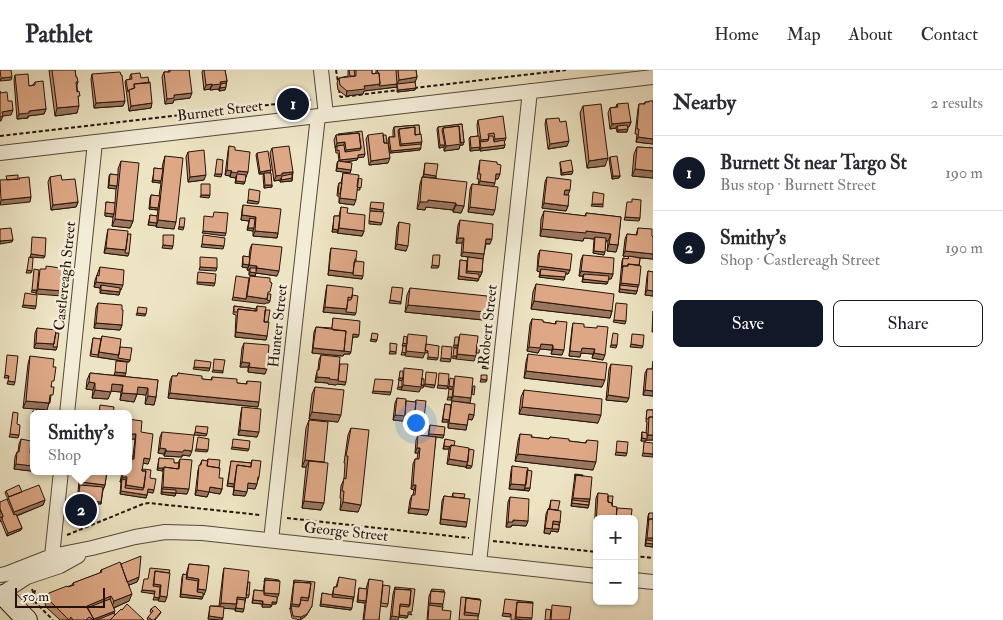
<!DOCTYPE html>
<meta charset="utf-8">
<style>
:root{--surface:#fff;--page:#f7f7f7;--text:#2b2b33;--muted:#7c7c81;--line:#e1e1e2;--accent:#111827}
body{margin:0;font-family:"IM FELL Double Pica",serif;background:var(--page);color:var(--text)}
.controls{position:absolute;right:15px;bottom:15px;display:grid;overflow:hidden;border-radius:8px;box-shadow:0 1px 4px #0004}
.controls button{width:45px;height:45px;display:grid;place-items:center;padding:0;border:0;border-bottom:1px solid var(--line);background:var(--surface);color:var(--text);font:25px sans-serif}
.scale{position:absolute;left:15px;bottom:12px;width:90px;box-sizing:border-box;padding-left:5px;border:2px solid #25130a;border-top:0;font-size:14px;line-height:18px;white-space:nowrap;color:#25130a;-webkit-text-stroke:4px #f3edd8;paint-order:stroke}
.you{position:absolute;left:415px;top:352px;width:18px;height:18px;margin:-12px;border:4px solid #fff;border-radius:50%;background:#1a73e8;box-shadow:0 0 0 8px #1a73e833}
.badge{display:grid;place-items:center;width:32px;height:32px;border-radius:50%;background:var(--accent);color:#fff;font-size:16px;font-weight:700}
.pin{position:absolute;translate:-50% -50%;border:2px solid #fff;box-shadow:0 1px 5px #0006}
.popup{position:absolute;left:30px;top:340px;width:102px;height:65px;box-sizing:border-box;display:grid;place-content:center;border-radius:8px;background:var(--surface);filter:drop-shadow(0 1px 4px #0005);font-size:16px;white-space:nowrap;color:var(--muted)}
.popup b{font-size:19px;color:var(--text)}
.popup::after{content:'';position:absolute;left:50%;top:100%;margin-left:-10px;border:10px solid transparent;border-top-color:var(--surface)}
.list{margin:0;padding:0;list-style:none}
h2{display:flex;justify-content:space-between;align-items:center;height:65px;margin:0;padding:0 20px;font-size:21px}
h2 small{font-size:16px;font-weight:400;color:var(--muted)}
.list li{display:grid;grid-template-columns:32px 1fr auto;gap:15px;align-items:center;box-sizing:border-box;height:75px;padding:0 20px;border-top:1px solid var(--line)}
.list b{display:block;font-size:19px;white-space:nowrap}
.list p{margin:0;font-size:16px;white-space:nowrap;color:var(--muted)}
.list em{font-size:16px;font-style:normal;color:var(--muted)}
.actions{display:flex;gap:10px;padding:15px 20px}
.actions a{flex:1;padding:11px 0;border:1px solid var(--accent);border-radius:8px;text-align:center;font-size:18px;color:var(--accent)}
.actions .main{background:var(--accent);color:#fff}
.map{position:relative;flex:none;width:653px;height:550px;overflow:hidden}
header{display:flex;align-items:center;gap:30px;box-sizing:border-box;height:70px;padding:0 25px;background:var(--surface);border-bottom:1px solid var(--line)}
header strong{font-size:24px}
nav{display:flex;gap:28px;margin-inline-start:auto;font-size:18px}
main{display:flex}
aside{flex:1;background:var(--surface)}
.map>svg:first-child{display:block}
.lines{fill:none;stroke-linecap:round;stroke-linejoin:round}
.street-casing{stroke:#574738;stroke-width:16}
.secondary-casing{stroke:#25130a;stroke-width:22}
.path{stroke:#25130a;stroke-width:2;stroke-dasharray:4 2.5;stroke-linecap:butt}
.street{stroke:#f3edd8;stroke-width:14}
.secondary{stroke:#f3edd8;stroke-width:20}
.wall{fill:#bf9073;stroke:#25130a}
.shaded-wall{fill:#9b765e;stroke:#25130a}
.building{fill:#dea886;stroke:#25130a}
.labels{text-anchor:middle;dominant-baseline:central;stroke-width:5;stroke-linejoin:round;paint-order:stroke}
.street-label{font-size:15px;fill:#25130a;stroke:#f3edd8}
</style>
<header>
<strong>Pathlet</strong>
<nav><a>Home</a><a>Map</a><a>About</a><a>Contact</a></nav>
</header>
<main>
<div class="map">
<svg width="653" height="550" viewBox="0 0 653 550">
<rect width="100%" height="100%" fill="#ede4c3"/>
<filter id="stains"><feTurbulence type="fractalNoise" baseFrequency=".004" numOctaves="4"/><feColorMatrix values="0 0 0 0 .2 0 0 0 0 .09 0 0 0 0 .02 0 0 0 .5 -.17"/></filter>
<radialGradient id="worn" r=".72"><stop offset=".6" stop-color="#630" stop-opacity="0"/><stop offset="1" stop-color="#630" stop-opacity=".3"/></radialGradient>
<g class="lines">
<g class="street-casing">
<path id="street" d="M321 0 326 45
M0 83 653 7
M67 344 95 72
M271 470 318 46
M52 486 61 401
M479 493 530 21
M0 505 6 504 52 486 92 478 135 467 165 462 202 463 597 506
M634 510 653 512
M4 522 27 507 60 496 78 486"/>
</g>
<g class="secondary-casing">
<path id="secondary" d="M3 525 27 550"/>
</g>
<path class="path" d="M336 0 338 12
M414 18 566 0
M339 19 340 26 341 27 399 20
M0 66 311 30
M287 448 469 468
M67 465 143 434 149 433 260 445
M493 471 597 482
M634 486 653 488
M32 519 36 530 33 533
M34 524 36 518
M36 530 49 524
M34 531 53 550"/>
<use href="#street" class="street"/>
<use href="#secondary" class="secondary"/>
</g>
<path class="wall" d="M49 0H75L76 7 78 12 77 15 78 29 77 43 55 46Z
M169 0H189L190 28 174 30 173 33 165 34 162 7 164 2H168Z
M203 0H225L227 11 225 20 219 21V19L210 20V19L204 20 202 2Z
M348 0H372V4L376 3V0H416L417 7 415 12V20L397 22V17L364 21 363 24 346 26 338 20 337 13 339 8 348 6Z
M92 4 125 31 123 36 94 38 91 9Z
M131 4 141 8 151 38 129 41 125 12 126 10 130 9V6Z
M15 5 29 16 33 15 35 12 46 39 44 44 28 46V48L17 49 14 10Z
M653 31V74L636 72 637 64H635L638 39 639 34H644L645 32H648Z
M617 34 631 52 629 57H627V62H617L616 58 610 59 608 43 610 38 616 37Z
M583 36 605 96 587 98 580 43Z
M546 49 560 52 567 76 548 79 545 54Z
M478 50 504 72 505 75 504 78 480 81V78L479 80 470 81 469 69 470 67 478 66 477 55Z
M462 54 464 72 463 75H460L459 79 444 81V77L439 78 437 59 438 57Z
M419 55 421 74 420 80 390 83 388 70 389 67H393V60L394 57Z
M338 64 364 87H358L357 90 346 92 351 100 350 103 336 101 337 93 338 91H339L338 83H336L334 70 336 65H338Z
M368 65 388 93 369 95 366 69Z
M229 76 235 80 246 107 244 114 235 113 236 108 230 107V106L225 105 228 81Z
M637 77 653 78V108L632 106 634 84Z
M272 78 293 102 292 111 280 112V110L274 111 270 83Z
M188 82 204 110 188 112 186 87Z
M257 83 271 100 270 103 272 117 264 118 263 106 264 104H259L256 85Z
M165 86 174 159 156 157V155H148L150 145 157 146 158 140 149 139 150 128 151 125 159 126 161 113 152 112 154 101V98L162 99 163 93Z
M610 87 620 106 619 108 612 109 609 89Z
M480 90 498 109H495L493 117V145L468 142 470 119 472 114 478 115 479 109H477L479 95Z
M121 91 133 151 130 158 112 156 113 147 105 146 106 132 115 133 116 118H108L109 106 110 104 118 105V99Z
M560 92 572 104 561 105 560 94Z
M425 93 436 106V108L464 136 461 143 453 142V140L426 137 425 140 417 139 420 114 422 107H423Z
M343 103 358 108 360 120H357L354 135 339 133V126H337L338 116 339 113H341Z
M50 107 62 110 78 132 76 137 51 140 48 112Z
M547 107 568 125V136L566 141 542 138 545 112Z
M243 135 278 163 277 168 253 166V161L247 160 249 151 241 150 242 140Z
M341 137 364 161 362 166 337 163 338 162H332L334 148V146H339Z
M544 141 585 146 586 143 621 147 618 175 616 182 607 181 608 171H606L604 185 593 183 594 169 584 168 583 171 540 166 541 149Z
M460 150 490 174H486L483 188 482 202 480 207H479L478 211 458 209 460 190 467 191 468 187 461 186 462 173H456L458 155Z
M399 152 406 181 395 179 397 157Z
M638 158 653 167V189L640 188 637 221 636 224 619 222 622 191 623 188 628 189 629 187 623 186 625 169 627 164 636 165Z
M108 159 128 186 104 183 107 164Z
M252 174 277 206 256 203 255 206 249 205V200H247L248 198 242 197 243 186 249 187 250 179Z
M331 178 356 189V191L362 209 328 205 330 183Z
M540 180 570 200 568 204H565L564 210 539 207 540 202 537 201 538 185Z
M583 185 613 204 611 209H608L607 214 582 212 583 206H579L581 190Z
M100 197 121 220H120L119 225 100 223V218L94 217 95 210 97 205Z
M648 201 653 202V226L645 225 647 206Z
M536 214 612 241 610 248 531 239 533 222Z
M327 215 352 225 355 245 323 242 326 220Z
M410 218 483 250 405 242 407 225Z
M98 233 122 255 120 260 94 258 96 238Z
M234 236 256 239 257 236 265 240 267 266 266 270 235 267 236 245 233 244Z
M653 241V262H652Z
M333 248 358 267H353L350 284H344L343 286 312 283 314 262 316 257 332 258Z
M532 249 543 252 555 254 556 251 562 285 551 284 552 280 540 279 538 283 527 281 530 254Z
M573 253 584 257 603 290 592 288 593 284 581 283 580 287 569 286 572 258Z
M37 258 56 263 57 277 56 280 34 278 35 263Z
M102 266 120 277 130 290 129 292 90 286 93 268 101 269Z
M244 273 265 304 248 302V297H240L242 278Z
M528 284 602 317 524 308 526 292Z
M321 285 340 294 345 315 337 314 336 315 328 314V313L315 312 316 305 318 300 319 290Z
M30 286 52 317 50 333 34 344V352L31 351 32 344 33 341 36 342 37 339 23 338 28 294Z
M653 291V326L643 325 645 303 647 299H652Z
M611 294 627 332 606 330 609 299Z
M90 303 158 310 156 327 154 335 145 334 146 325 137 324 134 332 120 330 121 322 111 321 108 329 92 328 93 320 86 319 87 310Z
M178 303 202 309 211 310 212 307 237 313 246 314 247 311 258 337 168 328 170 311 172 306H177Z
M315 317 338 352 309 349 312 324Z
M524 320 598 353 519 344 521 327Z
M397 328 406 331 416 332V330L423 353 413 352V348L404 347 403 351 393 350 395 333Z
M452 331 474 345 472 350 468 349 467 355 466 360 448 358V352H442L445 334 451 335Z
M242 337 257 367 238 365 241 342Z
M647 340H653V370H646V371H641L642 362 646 363 647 352H646Z
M128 349 141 362 148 394 143 393 142 399 150 408 153 423 148 422 146 428 120 424 121 412H120L122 403V401H128L133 386 135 369H130V371H128Z
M309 350 324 392 321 440 302 438 306 397H302L306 358Z
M430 355 444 365 443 368 436 367 427 445 408 443 410 430 412 425H413L414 420 411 419 413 394 415 389H417L418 383H415L416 370 418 365 428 366Z
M351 358 358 442 340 440 341 428H340L341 416 344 409 345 393H344L348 365Z
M162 362 190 386 182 385V387L164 386V384L158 383 160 367Z
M520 364 531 367 549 369 550 367 569 371 585 373 587 370 593 400 515 391 518 371Z
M21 369 30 383 32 399 31 401 14 399 15 387 17 382H18L19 374Z
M445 369 454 376 471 398H466V397L447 394 449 379H443Z
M159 388 174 393H178L180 389 187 424 176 423 175 426 161 424 163 401 157 400Z
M208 389 219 408 222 419 220 424 209 422 207 427 195 425 198 400 202 390 207 391Z
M252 390 259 407 255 419 248 418 245 426 233 425 234 417 227 416 231 391 251 393Z
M512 396 527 400 530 418 529 421 509 419 511 401Z
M80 401H107L105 415 103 420 101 434 77 432Z
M575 404 590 429 588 438 571 436Z
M6 421 22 422 45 430 43 435 17 446 22 458 21 460 7 466 1 451 0 452 8 429 5 423Z
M453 423 464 428 466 457 440 454 442 431 444 426 452 427Z
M598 423 608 426 612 436 617 438 597 463H594L596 428Z
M510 427 528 451 526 456 512 455 511 457H506L508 432Z
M551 430 558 440 560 452 558 462 551 461 550 464 544 463 546 444 548 439H549Z
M649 443 653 477 645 476 648 446Z
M121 494 139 507 137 512 129 515V531L114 538V543L115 545 144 550H60L46 537 45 533 48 524 72 515 73 513 100 503 101 500Z
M189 494 209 496 204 525H203L202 529 180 527 182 507 183 504 186 505Z
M224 498 248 512 249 525 248 528 246 527 243 542 235 541V539L223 538 222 550 208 549 210 536H219L223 503Z
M339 507 354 527 351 540 320 536 322 523 332 525 334 517H336Z
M265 508 277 529 276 534H272L271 537H262V534L252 533 254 520 263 521Z
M369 509 383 515 388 534 387 537 380 536 379 550H363L365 533 357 532 359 518 366 519Z
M294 510 312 536 306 546 300 550 292 548 290 539Z
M395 517 412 545 408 544 407 548 399 547 398 550H390L393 524Z
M432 519 443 537 442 540 450 550H427L429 526Z
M151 539 161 542 160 544 155 550H148L147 549 148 547 152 543 150 542Z"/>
<path class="shaded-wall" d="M12 7 11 10 0 11 1 8Z
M417 7 414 15 397 14V17L364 21 363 24 346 26 347 21 364 16 380 14H397L399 10Z
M227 11 225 16H220L219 19 210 20 212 15 220 12Z
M212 14 210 19 204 20 206 15Z
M226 17 225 20 219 21 220 18Z
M416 18 415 20 397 22 398 20Z
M192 23 190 28 174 30 173 33 165 34 167 29 174 25Z
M125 31 123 36 94 38 96 33Z
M152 33 151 38 129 41 131 36Z
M79 36 77 43 55 46 57 38Z
M46 39 44 44 28 46V48L17 49 19 44 29 41Z
M13 40 11 45 3 46 1 51H0V47L2 42Z
M631 52 629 57 618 58 617 56 616 58 610 59 612 54Z
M628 59 627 62H617L618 60Z
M638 67 653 69V74L636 72Z
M506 68 504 73 493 74 495 69Z
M489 69 487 74 480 72 479 75 481 70Z
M569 71 567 76 548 79 550 74Z
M345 72 343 77 337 76 335 78 337 73Z
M422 72 420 77 399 79 401 74Z
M464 72 463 75H460L459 79 444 81 446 76Z
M440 75H445L444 77 439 78Z
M505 75 504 78 480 81 481 78Z
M480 77 479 80 470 81 471 78Z
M361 78 359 83 344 85 346 80Z
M421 78 420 80 390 83 391 81Z
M365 84 364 87 357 88 358 85Z
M358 88 357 90 339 93 340 90Z
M390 88 388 93 369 95 371 91Z
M608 88 605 96 587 98 589 91Z
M337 98 351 100 350 103 336 101Z
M635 99 653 101V108L632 106Z
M227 100 232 101 230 106 225 105Z
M271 100 270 103 259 104 260 102Z
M238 101 248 102 246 107 236 106V108L230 107 231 102Z
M573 101 572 104 561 105 562 103Z
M293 102 291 107 281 108 280 110 274 111 276 106 282 103Z
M215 104H222L221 107 214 106Z
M424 104 436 106V108L423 107Z
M496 104H500L498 109H494Z
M206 105 204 110 188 112 190 107Z
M613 106H620L619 108 612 109Z
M292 108V111L280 112 281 110Z
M153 110 161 111 160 113 152 112Z
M236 111 245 112 244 114 235 113Z
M480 111 495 113 493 118 478 116Z
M109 115 117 116 116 119 108 118Z
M265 115H272V117L264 118Z
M565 120H570L568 125H563Z
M201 125H210L209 128 200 127Z
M31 127 30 132 0 135 1 130Z
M340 128 356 130 354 135 339 133Z
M248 130 259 132 258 134 247 133Z
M428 130 456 133 453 140 426 137 425 140 417 139 420 132Z
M78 132 76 137 51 140 53 135Z
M544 133 568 136 566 141 542 138Z
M592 134H603V137L591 136Z
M456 135 464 136 461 143 453 142Z
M150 137 158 138V140L149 139Z
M470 137 495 140 493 145 468 142Z
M370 138 383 140 382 142 370 141Z
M105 143 114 144 113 147 105 146Z
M242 145 256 147 254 152 250 148 249 151 241 150Z
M625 147 640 148 639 151 624 150Z
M115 149 133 151 130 158 112 156Z
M158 150 176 152 174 159 156 157Z
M369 151 382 153 381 155 369 154Z
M149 152 157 153 156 156 148 155Z
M179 157H184L183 160 178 159Z
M248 158H254L253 161 247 160Z
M339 158 364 161 362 166 337 163Z
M333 159 338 160V162H332Z
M542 159 586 161 611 164 608 171 595 169V167L594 169 584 168 583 171 540 166Z
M203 161 226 163 225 166 202 163Z
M255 161 278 163 277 168 253 166Z
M458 168H464L462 173H456Z
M486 169H492L490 174 484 173Z
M13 170 12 172 0 174V171Z
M202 174 224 176 223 179 201 177Z
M397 174 408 176 406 181 395 179Z
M609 174 618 175 616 182 607 181Z
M163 175 173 176 172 179 162 178Z
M106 178 126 180 129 183 128 186 104 183Z
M594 181 605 182 604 185 593 183Z
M625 181 653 184V189L623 186Z
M463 182 484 184 483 189 461 186Z
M31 184 45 186 44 188 30 187Z
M243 194 249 195 248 198 242 197Z
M249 195 257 196 255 201 250 198 249 200H247Z
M432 195 439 196 438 198H431Z
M538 196 570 200 568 204 540 202 541 199 540 202 537 201Z
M200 197 217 198 216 201 199 200Z
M257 198 279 201 277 206 256 203 255 206 249 205 250 202 255 203Z
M27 200 32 201 31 203H26Z
M329 200 353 203 363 206 362 209 328 205Z
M467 201 482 202 480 207 465 206Z
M581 201 613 204 611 209 583 206 584 204 583 206H579Z
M540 205 565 207 564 210 539 207Z
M459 206 479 209 478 211 458 209Z
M583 209 608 212 607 214 582 212Z
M64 211 67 212 65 217 63 216Z
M96 212 123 215 121 220 101 218V215L100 218 94 217Z
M197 212 215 213 214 216 197 214Z
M621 213 639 215 637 219 620 215Z
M38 219 63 221 62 226 36 224Z
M620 219 637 221 636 224 619 222Z
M32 220H37L36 223 31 222Z
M101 220 120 222 119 225 100 223Z
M647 220 653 221V226L645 225Z
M247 226 267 229 270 231 269 233H266L265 234 232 230 233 227 246 229Z
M390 230 401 232V234L389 233Z
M534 231 612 241 610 248 531 239Z
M23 235 36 236 35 239 22 237Z
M408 235 486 242 483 250 405 242Z
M325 237 347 239 356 243 355 245 323 242Z
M137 243 146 244 145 246 136 245Z
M614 250 626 251 625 254 613 252Z
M96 253 122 255 120 260 94 258Z
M236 262 267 266 266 270 235 267Z
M353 264 359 265 358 267H352Z
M371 269 377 270 376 272 370 271Z
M36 273 54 274 57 277 56 280 34 278Z
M403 273 407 274 406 276H402Z
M541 274 553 275 552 280 540 279 538 283 527 281 529 277Z
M631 274 643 276 642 278 630 277Z
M454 275H458L457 278 453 277Z
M611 275H617L616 278 610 277Z
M313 278 351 282 350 284H344L343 286 312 283Z
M582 278 595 279 593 284 581 283 580 287 569 286 570 281Z
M553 279 564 280 562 285 551 284Z
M425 280 428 281 427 283H425L423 288 405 286 406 281Z
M390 281 396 282V284H389Z
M99 282 119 285 130 290 129 292 98 287Z
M402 282 406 283 405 285H401Z
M594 283 605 285 603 290 592 288Z
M457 284 476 286 474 291 456 289Z
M453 286H457L456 289 452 288Z
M428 287 438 288 437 290 427 289Z
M441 288 451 289 450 292 440 291Z
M242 292 250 293 248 297H240Z
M483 296H488V299L482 298Z
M194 297 210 298 209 301 193 299Z
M249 297 267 299 265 304 248 302Z
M213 300 223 301V303L212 302Z
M526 301 605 310 602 317 524 308Z
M115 302 126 303 125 306 114 305Z
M5 305 9 306 8 308H4Z
M317 307 330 308 346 312 345 315 337 314 336 315 328 314V313L315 312Z
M399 308H403L402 311 398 310Z
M481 309 487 310 486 312H480Z
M8 311 15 312 14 315 7 314Z
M89 312 95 313 93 320 86 319Z
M112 314 123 315 121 322 109 321Z
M425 314 435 315 434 318 424 316Z
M403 315H424L423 318H421L419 322 401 320Z
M438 315 448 316 447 319 437 318Z
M449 316 453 317 452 319H448Z
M138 317 148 318 146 325 135 324Z
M398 317H402L401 320 397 319Z
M95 320 111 322 108 329 92 328Z
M645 320 653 321V326L643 325Z
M373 321 391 322 390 325 372 323Z
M122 323 137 324 134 332 120 330Z
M170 323 259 332 258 337 168 328Z
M608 325 629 328 627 332 606 330Z
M148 326 156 327 154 335 145 334Z
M453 326 471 328 470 333 451 331Z
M448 327H452L451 330H447Z
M26 331 49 333 47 340 23 338Z
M522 337 601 345 598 353 519 344Z
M312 342 341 345 338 352 309 349Z
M469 344 474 345 472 350 467 349Z
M395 345H404L414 346 413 348 404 347 403 351 393 350Z
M415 347 424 348 423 353 413 352Z
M443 349 449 350 448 352H442Z
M449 353 467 355 466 360 448 358Z
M240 360 259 362 257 367 238 365Z
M195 362 207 364 206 366 194 365Z
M10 364 19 365 18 368 9 367Z
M132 364H136L135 369H130V371H128V366Z
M429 364 444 365 443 368 428 366Z
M648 365H653V370H646V371H641L642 368 646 369Z
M444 376 450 377 449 379H443Z
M232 377 249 379 248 381 231 379Z
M160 378 166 379 164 384 158 383Z
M417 378H420L418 383H415Z
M196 379 208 380 207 382 195 381Z
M184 380 192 381 190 386 182 385V387L164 386 166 381Z
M616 382 627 383 626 386 615 385Z
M643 383 653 384V387L642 386Z
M518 384 596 392 593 400 515 391Z
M144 388 150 389 148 394 142 393Z
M449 389 468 392 466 397 447 394Z
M305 390 324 392 321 399 309 391 306 397H302Z
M16 394H34V400L32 399 31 401 14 399Z
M467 395 472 396 471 398H466Z
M158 398H163V401L157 400Z
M122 407H127L125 412 122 409 121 412H120Z
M81 412 105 415 103 420 79 418Z
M228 413 234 414V417L227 416Z
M248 413 257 414 255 419 246 418Z
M511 414 526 415 524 420 509 419Z
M126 415 144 418 142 423 124 420Z
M413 415H416L414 420 411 419Z
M163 417 189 419 187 424 162 422Z
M210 417 222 419 220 424 209 422 207 427 195 425 197 420Z
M525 418H530L529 421 524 420Z
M148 419 154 420 153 423 147 422Z
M234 420 247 422 245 426 233 425Z
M121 421 147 425 146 428 120 424Z
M162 422 176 423 175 426 161 424Z
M573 428 590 429 588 434 572 430Z
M45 430 43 435 13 447 14 442Z
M78 430 101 432V434L77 432Z
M304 431 324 433 321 440 302 438Z
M343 432 361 435 358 442 340 440Z
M572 433 589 435 588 438 571 436Z
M410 438 429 440 427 445 408 443Z
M441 449 467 452 466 457 440 454Z
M513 450 528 451 526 456 512 455 511 457H506L508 452Z
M553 451 560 452 558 457 552 456Z
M22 458 21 460 7 466 8 463Z
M545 458 559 459 558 462 551 461 550 464 544 463Z
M647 468H653V474L646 470Z
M646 473 653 474V477L645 476Z
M139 507 137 512 124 517 126 512Z
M187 507 199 509 197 514 185 512Z
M154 514 161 515 159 520 152 519Z
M198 519 206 520 204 525 196 524Z
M142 520 155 521 154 524 141 522Z
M264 523 279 524 277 529 262 528Z
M132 524 129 531 111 539 114 531Z
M181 524 203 527 202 529 180 527Z
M333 524 354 527 352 532 331 529Z
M111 526 109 533 88 542 87 536Z
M160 526 167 527 165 532 158 531Z
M154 527 159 528 158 530H153Z
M237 527 246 528 244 533 236 532Z
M301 527 309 528 308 533 300 532Z
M253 530 263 531 262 534 252 533Z
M358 530 366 531 365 533 357 532Z
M272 532H277L276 534H271Z
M221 533 237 534 235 539 219 538Z
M430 533 443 534 442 539 429 536Z
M263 534 272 535 271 537H262Z
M292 534 300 535 298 540 291 536 290 539Z
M321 534 352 538 351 540 320 536Z
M400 534 410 535 408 540 399 539Z
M312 536 306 546 300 550 301 547Z
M236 538 244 539 243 542 235 541Z
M115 541 113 546 103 550H92Z
M465 542 479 544 477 549 463 547Z
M503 543 511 544 510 547 502 546Z
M399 545 408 546 407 548 399 547 398 550H390L392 546Z
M209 546 223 548 222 550 208 549Z
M516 547 532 548 531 550H515Z"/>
<path class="building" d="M0 0H11L12 7 1 8Z
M52 0H75L76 7H77L78 12H76L77 22 79 21 80 26H78L79 36 57 38Z
M170 0H189L192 23 174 25V28L167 29 164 2H170Z
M204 0H225L227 11 220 12 221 14 212 15V14L206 15Z
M349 0H354L355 6H350Z
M356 0H372V4L379 3 380 14 364 16 365 19 347 21 340 15 339 8 356 6Z
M377 0H396L397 14 379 16 380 14 379 3H378Z
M398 0H416L417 7 399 10Z
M120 2 121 5H122L125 31 96 33 92 4Z
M140 3 141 8 148 7 149 13 134 14V18L129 20 128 22 126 10 132 9 131 4Z
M28 4 29 16 35 15V12L43 11 46 39 29 41V43L19 44 15 5Z
M150 12 152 33 131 36 129 20 135 18 134 14Z
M415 12 416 18 398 20 397 14Z
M226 13V17L220 18 221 14Z
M0 21V23L7 22 8 31H12L13 40 2 42 3 46 0 47Z
M649 31H653V69L638 67 639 59H637L639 34H645V32H649Z
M628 33 631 52 612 54 610 38 618 37 617 34Z
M601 34 608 88 589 91 583 36Z
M503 46 506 68 495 69 494 63 488 64 489 69 481 70 478 50Z
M559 48 560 52 566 51 569 71 550 74 546 49Z
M462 54 464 72 460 73 459 56 443 58 442 60 445 75H440L438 57Z
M419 55 420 64 415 65V57L399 59 398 61 400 76 421 74V78L391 81 389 67H395L394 57Z
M627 55 628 59 618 60 617 56Z
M459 56 461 74 446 76 443 58Z
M415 57V65L421 64 422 72 401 74 399 59Z
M362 61 365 84 358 85V88L340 90 339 80 337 81V76L344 75 345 82 360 80 361 78 359 63 338 65V64Z
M359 63 361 78 346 80 345 72 337 73 336 65Z
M383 63 384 73H388L390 88 371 91 368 65Z
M383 65H386L387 73H384Z
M479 66 480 77 471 78 470 67Z
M489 66H493L494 72 504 70 505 75 481 78 480 72 488 71Z
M229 76 235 77V80L250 82 248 102 238 101 237 103 231 102 232 101 227 100Z
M289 76 293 102 282 103V105L276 106 272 78Z
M637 77 653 78V101L635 99Z
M204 80 206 105 190 107 188 82Z
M268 81 271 100 260 102 257 83Z
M165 86 183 88 176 152 158 150Z
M617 86 620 106H613L610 87Z
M217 89 223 90 222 104H215Z
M480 90 497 92V94L501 95 500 104H496L495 113 480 111 481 104H479Z
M571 90 573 101 562 103 560 92Z
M121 91 139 93 133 151 115 149Z
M338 91 352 93 351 100 337 98Z
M425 93 438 94 436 106 424 104Z
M154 98 163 99 161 111 153 110Z
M264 103H271L272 115H265Z
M343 103 359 105 356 130 340 128Z
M110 104 118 105 117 116 109 115Z
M237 104 246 105 245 112 236 111Z
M292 104V108L281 110 282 106Z
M18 105V109L7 110 6 106Z
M61 105 62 110 75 109 78 132 53 135 50 107Z
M29 107 31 127 1 130 0 110 20 109 19 108Z
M422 107 467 112 464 136 456 135V133L428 130V132H420Z
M547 107 571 110 570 120H565L564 125H569L568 136 544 133Z
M358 108 362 109 361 118 357 117Z
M339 113H342L340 124H338Z
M201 114H210V125H201Z
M472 114 498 117 495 140 470 137Z
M249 119 260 121 259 132 248 130Z
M593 122 604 124 603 134H592Z
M151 125 160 126 158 138 150 137Z
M632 129 641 130 640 148 625 147 627 132H632Z
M106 132 115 133 114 144 105 143Z
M371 132 384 133 383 140 370 138Z
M243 135 281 139 278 163 255 161 256 147 242 145Z
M341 137 348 138 347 143 365 145 364 161 339 158Z
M370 141 384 142 382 153 369 151Z
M544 141 586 146V143L621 147 618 175 609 174 611 164 586 161V163L542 159Z
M214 142 228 143 226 163 203 161 204 146 213 147Z
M150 145 157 146V153L149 152Z
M334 146H340L338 160 333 159Z
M180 148H185L184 157H179Z
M250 148 255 149 254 158H248Z
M460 150 493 154 492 169H486L484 184 463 182 464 168H458Z
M399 152 410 154 408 176 397 174Z
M11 158 13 170 0 171V159Z
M638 158 652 159V166L653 167V184L625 181 627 164 637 165Z
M108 159 128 161 126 180 106 178Z
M128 164H131L129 183H125Z
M163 165H174L173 176 163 175Z
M203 165 225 168 224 176 202 174Z
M32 167 46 168 45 186 31 184Z
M595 167 606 168 605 182 594 181Z
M252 174 282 177 279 201 257 198V196L249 195Z
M331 178 357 181 356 189H355L353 203 329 200Z
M540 180 572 184 570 200 538 196Z
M433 185H440L439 196 432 195Z
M583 185 614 188 613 204 581 201Z
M243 186 250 187 249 195 243 194Z
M629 186 640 188 639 195 628 194V196H623L622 198 623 188 628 189Z
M29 187 33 188 32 201 27 200Z
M200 187 217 188V198L200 197Z
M468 187 483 189 482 202 467 201Z
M460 190 467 191 466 203 479 204V209L459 206Z
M356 191 364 192 363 206 353 205 354 192H356Z
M628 194 641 196 639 215 621 213 623 196H628Z
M46 196 68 199 67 212 64 211 63 221 38 219 40 199H46Z
M100 197 124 200 123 215 96 212 97 205 99 206Z
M250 198H256V203L250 202Z
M34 199 39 200 37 220H32Z
M541 199 566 202 565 207 540 205Z
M648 201 653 202V221L647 220Z
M198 202 216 204 215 213 197 212Z
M584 204 609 206 608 212 583 209Z
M236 206 249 208 246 229 233 227Z
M250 206 270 208V212L272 213 270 222H268L267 229 247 226Z
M536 214 614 224 612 241 534 231Z
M101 215 120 218V222L101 220Z
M327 215 353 218 352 228 348 227 347 239 325 237Z
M620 215 638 217 637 221 620 219Z
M392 217 403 218 401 232 390 230Z
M410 218 487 226 486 242 408 235Z
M25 223 37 225 36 236 23 235Z
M268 224H271L270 231 267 230Z
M352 225 358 226 356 243 346 242 348 230H351Z
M98 233 122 235V240H123L122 255 96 253Z
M616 233 627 234 626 251 614 250Z
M234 236 256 239V241L238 239 237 242H234Z
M257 236 266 237 264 252H269L267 266 236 262 238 239 257 241Z
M138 237 147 238 146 244 137 243Z
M265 240H270L268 252H264Z
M333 248 360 251 359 265 353 264 351 282 344 281 346 261 333 260 332 258Z
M532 249 543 250V252L556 254V251L567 252 564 280 553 279V275L541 274 540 278 529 277Z
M573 253 584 254V257L597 258V256L608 257 605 285 594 283 595 279 582 278 581 282 570 281Z
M316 257 346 261 344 281 313 278Z
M37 258 56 260 54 274 36 273Z
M56 263H59L57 277H53Z
M372 263 378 264 377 270 371 269Z
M613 263 618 264 617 275H611Z
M408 264 427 266 425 283 406 281Z
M460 264 478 266 476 286 457 284Z
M632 264 644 265 643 276 631 274Z
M102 266 121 269 119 285 99 282Z
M404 266 407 267V274L403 273Z
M455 267H459L458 275H454Z
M93 268 101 269 98 285 91 284Z
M244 273 269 275 267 299 249 297 250 293 242 292Z
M390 273 397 274 396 282 390 281Z
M426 274 439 276 438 288 428 287V281L425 280Z
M477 274 480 275 479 283H476Z
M403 276H406V283L402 282Z
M442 276 452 277 451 289 441 288Z
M120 277 132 278 130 290 118 288Z
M454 278H457V286H453Z
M528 284 607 293 605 310 526 301Z
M7 285 18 286 15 312 8 311 9 306 5 305Z
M321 285 340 287 338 310 329 309 330 308 317 307V300H319Z
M30 286 54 289 53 297H56L54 311H52L51 317H54L53 325H50L49 333 26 331Z
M214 289 225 290 223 301 213 300Z
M195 290 211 292 210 298 194 297Z
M116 291 127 292 126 303 115 302Z
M483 291 489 292 488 296H483Z
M340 294H348L346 312 338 311Z
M611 294 632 296 629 328 608 325Z
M404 298 423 300 421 317 403 315Z
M647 299H653V321L645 320Z
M400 301H403V308H399Z
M426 302 437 303 435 315 425 314Z
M90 303 158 310 156 327 148 326V318L138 317 137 324 122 323 123 315 112 314 111 322 95 320V313L89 312Z
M178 303 202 306V309L212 310V307L237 309V313L247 314V311L261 312 259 332 170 323 172 306H177Z
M439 303 449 304 448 316 438 315Z
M481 305H487V310L481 309Z
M455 306 473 308 471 328 453 326Z
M422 308 424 309V315H421Z
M450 308 454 309 453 317 449 316Z
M375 309 393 310 391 322 373 321Z
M399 310 402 311V317H398Z
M473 316H475L474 325 472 324Z
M315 317 344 320 341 345 312 342Z
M449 319 453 320 452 327H448Z
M524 320 602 329 601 345 522 337Z
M397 328 406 329 405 346 395 345Z
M416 330 426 331 424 348 415 347Z
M406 331 416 332 414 346 405 345Z
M452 331 475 334 474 345 469 344 467 355 449 353Z
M445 334 451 335 449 350 443 349Z
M100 335 114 337 113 344H99Z
M242 337 261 339 259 362 240 360Z
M37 339 50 341V344H36Z
M647 340H653V347H649L648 349H646Z
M33 341 36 342V344H34V349H32Z
M13 342 18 343 17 354 20 355 19 365 10 364Z
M649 347H653V365H648Z
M128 349 142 351 141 362 153 364 150 389 144 388 142 401H146L144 418 126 415 127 407H122L123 401H128L130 389H134L136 364H132L131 366H128Z
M309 350 328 352 324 392 305 390Z
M430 355 445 357 444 365 429 364Z
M196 356 208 357 207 364 195 362Z
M351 358 369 360 361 435 343 432 344 421H342L344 408 346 409 348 386H346Z
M162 362 194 365 192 381 184 380 183 382 166 381V379L160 378Z
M642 362 647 363V369L642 368Z
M520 364 532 365 531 367 549 369 550 367 569 369V371L586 373 587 370 598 371 596 392 518 384Z
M418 365 436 367 429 440 410 438 412 425H415L416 415H413L415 389H419L420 378H417Z
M198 367 209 369 208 380 196 379Z
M21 369 31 371 30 383 34 384 33 396 16 394 17 382H19Z
M233 369 250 371 249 379 232 377Z
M445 369 455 371 454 376 451 375V377L444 376Z
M617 371 628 372 627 383 616 382Z
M644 372 653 373V384L643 383Z
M451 375 469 378 468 392 449 389Z
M469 379 474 380 472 396 467 395Z
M128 386H133V389H130L128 392Z
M159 388 174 389V393H179L178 399 164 397 163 400V398H158Z
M180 389 192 390 189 419 163 417 164 397 179 399Z
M208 389 220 390 219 398 207 396Z
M202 390 208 391 207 396 220 398 219 408H223L222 419 210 417 209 422 197 420 199 395H201Z
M252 390 261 391 259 407H258L257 414 248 413 247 422 234 420 237 395 251 397Z
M231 391 251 393V397L237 395 234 414 228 413Z
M309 391 328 393 324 433 304 431Z
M512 396 528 398 526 415 511 414Z
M142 399 151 400 150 408 156 409 154 420 148 419 147 425 121 421 122 409 126 410 125 418 143 420 146 401H142Z
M527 400 532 401 530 418H525Z
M82 401H107L105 415 81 412Z
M575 404 583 405V406L576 405 575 407Z
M576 405 592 407 590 429 573 428Z
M19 415 22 422 9 427 6 421Z
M39 415 45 430 14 442 8 427Z
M80 415 103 417 101 432 78 430Z
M162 419 176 420V423L162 422Z
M453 423 465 424 464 428 453 427Z
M598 423 608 424V432L612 433V436L617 437 616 449H597L596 454Z
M444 426 470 429 467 452 441 449Z
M608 426H613L612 435V433L608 432Z
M510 427 529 429 528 451 513 450V452H508Z
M7 429 14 445 16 444 22 458 8 463 2 449 3 446 0 439V432Z
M551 430 560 431 558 440 548 439H550Z
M572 430 589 432V435L572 433Z
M617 438 632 439 631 449H616Z
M0 439 3 446 0 448Z
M548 439 561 441 560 452 553 451 552 459 545 458Z
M649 443H653V449H649L648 451Z
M649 449H653V468H647Z
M553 454 559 455V459H552Z
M646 470 653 471V474L646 473Z
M141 486 139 507 127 512 121 494Z
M120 492 132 524 114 531 111 526 87 536 94 550 89 547 86 550H73L71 547 69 550 49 530 48 526 49 523 67 516 68 517 74 515 73 513 102 502 101 500Z
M189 494 209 496 206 520 198 519 199 509 187 507Z
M150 498 170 500 169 503 155 501 153 516 160 517 159 528 154 527 155 521 142 520 144 509H148Z
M224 498 249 501 246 528 237 527V534L221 533Z
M155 501 170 503 167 527 160 526 161 515 154 514Z
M183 504 187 505 186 509 198 511 197 522 203 523V527L181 524Z
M339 507 356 510 354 527 333 524 334 517H337Z
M265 508 279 510V511L265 510 264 512Z
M369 509 383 511 379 550H364Z
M265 510 280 511 279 524 264 523Z
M294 510 315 512 312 536 307 544 301 547 293 546 291 536 299 537 301 530 308 531 311 513 294 512V514Z
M248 512H250L249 525H246Z
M294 512 311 513 309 528 301 527 300 535 292 534Z
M383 515 390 516 388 534 381 533Z
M395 517 415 519 412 542H408V546L399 545 400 536 409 537 411 520 395 519Z
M359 518 367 519 366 531 358 530Z
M395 519 411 520 410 535 400 534 399 547 392 546Z
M432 519 444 520V522L431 521Z
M254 520 264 521V525L277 527V532H272V535L263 534V531L253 530Z
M431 521 445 522 443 534 430 533Z
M322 523 333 525 332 527 353 529 352 538 321 534Z
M461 527 480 529V530L466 528 464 545 478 546V550H459Z
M466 528 481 530 479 544 465 542Z
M110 529 115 541 94 549 87 538Z
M237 529 245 530 244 539 236 538Z
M505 529 533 532V533L517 532 515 549 523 550H511V544L503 543Z
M517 532 533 533 532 548 516 547Z
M127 534 144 550H110L121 539 122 540Z
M429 535 443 537 442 540 451 541 450 550H428Z
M552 535 571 537 569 550H551Z
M155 536 161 542 154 550H152L148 547 153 541 151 539Z
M210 536 224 537 223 548 209 546Z
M546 539 551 540 550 550H545Z
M114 543 115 545 110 550H97Z"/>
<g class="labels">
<g class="street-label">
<text transform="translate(220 41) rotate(-7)">Burnett Street</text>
<text transform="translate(65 206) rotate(-84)">Castlereagh Street</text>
<text transform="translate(488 255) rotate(-84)">Robert Street</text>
<text transform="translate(278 256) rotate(-84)">Hunter Street</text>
<text transform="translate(346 462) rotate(6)">George Street</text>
</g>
</g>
<rect width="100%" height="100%" filter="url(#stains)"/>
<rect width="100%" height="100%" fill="url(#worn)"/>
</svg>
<div class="controls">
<button>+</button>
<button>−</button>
</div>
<div class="scale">50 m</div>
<div class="you"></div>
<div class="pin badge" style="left:293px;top:34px">1</div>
<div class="pin badge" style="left:81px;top:440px">2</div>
<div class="popup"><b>Smithy's</b>Shop</div>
</div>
<aside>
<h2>Nearby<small>2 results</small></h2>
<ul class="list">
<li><span class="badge">1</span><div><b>Burnett St near Targo St</b><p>Bus stop · Burnett Street</p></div><em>190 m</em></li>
<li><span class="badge">2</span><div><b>Smithy's</b><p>Shop · Castlereagh Street</p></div><em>190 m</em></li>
</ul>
<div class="actions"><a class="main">Save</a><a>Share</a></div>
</aside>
</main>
